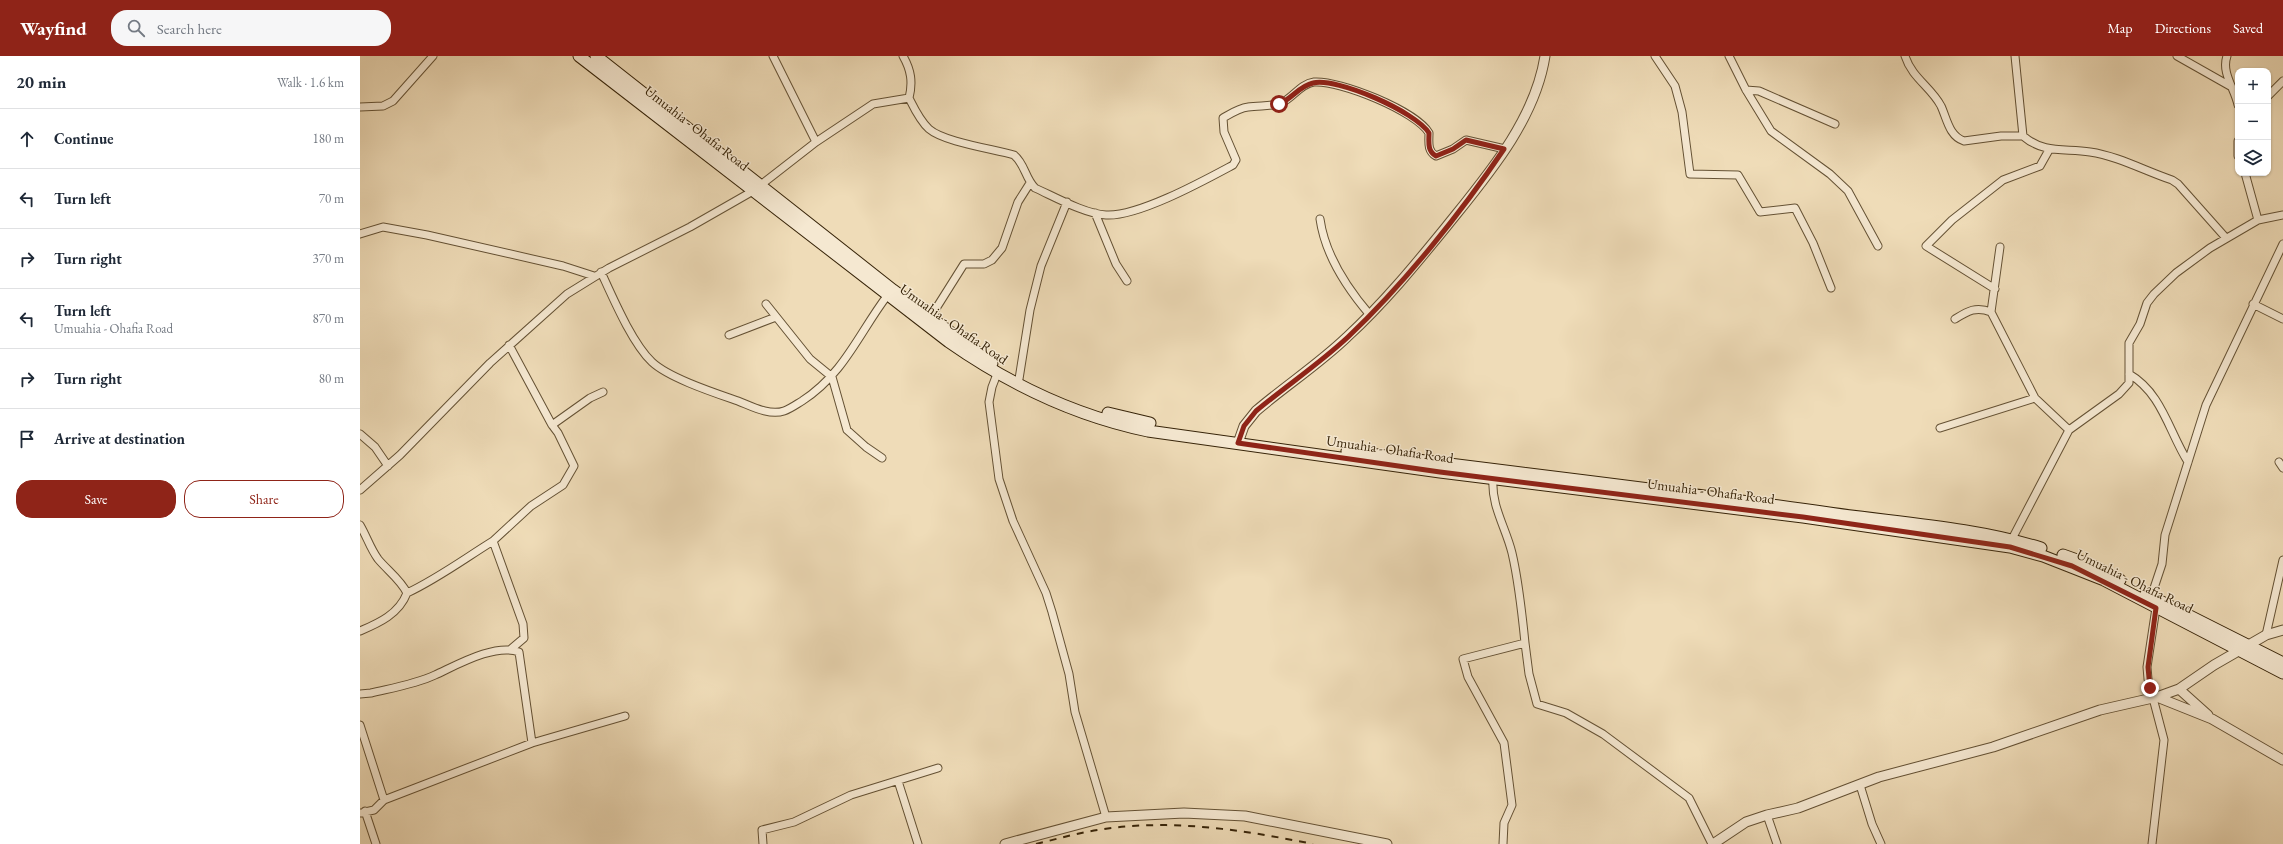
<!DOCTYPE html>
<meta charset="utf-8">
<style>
:root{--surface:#fff;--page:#f6f6f7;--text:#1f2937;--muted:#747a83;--line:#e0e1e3;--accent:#8f2418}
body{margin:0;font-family:"EB Garamond",serif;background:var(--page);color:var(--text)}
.controls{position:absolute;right:12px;top:12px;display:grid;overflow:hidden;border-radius:8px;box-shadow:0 1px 3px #0004}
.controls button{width:36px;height:36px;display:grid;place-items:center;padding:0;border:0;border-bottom:1px solid var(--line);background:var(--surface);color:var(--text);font:20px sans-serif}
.stop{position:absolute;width:12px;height:12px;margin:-9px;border:3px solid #8f2418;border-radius:50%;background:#fff}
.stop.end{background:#8f2418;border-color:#fff;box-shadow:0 1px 4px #0008}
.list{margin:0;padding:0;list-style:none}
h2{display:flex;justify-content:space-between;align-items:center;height:52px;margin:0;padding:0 16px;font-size:17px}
h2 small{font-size:13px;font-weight:400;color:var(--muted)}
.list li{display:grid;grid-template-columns:26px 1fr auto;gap:12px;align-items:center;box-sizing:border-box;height:60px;padding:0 16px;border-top:1px solid var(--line)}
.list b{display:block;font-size:15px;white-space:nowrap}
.list p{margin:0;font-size:13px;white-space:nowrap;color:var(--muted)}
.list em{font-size:13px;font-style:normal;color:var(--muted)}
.actions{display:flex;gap:8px;padding:12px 16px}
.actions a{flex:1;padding:9px 0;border:1px solid var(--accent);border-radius:16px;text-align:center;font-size:14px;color:var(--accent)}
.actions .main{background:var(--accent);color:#fff}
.icon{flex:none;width:22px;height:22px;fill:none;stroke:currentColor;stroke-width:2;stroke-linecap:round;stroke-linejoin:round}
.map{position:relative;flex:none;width:1923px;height:788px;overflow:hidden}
header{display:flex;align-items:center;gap:24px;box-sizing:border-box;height:56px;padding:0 20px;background:var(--accent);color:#fff}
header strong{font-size:19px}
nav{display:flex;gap:22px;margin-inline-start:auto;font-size:14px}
.search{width:280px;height:36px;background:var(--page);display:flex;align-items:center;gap:10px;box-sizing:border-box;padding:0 14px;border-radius:16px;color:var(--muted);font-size:15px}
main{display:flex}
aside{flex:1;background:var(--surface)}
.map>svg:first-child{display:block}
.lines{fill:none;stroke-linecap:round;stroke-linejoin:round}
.minor-casing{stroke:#645134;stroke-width:9}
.tertiary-casing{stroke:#645134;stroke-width:11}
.secondary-casing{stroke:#362308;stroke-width:13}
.minor{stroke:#f5e8d1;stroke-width:7}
.tertiary{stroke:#f5e8d1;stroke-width:9}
.secondary{stroke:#f5e8d1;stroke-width:11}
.rail{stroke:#362308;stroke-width:2;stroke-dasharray:7 7;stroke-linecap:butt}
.route{stroke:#8f2418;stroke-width:5}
.labels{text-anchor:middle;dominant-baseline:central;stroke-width:3;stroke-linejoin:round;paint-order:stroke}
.street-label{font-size:14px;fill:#362308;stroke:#f5e8d1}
</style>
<header>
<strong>Wayfind</strong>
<div class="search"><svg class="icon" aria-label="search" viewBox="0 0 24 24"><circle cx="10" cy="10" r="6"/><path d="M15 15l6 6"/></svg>Search here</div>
<nav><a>Map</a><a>Directions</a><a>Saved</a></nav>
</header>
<main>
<aside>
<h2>20 min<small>Walk · 1.6 km</small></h2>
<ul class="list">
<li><svg class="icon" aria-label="ahead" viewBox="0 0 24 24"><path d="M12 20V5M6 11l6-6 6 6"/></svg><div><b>Continue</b></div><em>180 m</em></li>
<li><svg class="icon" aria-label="left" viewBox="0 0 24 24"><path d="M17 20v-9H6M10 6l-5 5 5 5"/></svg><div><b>Turn left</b></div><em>70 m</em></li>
<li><svg class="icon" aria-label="right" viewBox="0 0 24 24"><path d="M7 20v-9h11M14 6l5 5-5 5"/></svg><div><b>Turn right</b></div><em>370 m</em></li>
<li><svg class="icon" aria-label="left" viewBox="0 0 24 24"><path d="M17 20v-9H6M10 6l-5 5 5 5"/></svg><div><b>Turn left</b><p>Umuahia - Ohafia Road</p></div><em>870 m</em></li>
<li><svg class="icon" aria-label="right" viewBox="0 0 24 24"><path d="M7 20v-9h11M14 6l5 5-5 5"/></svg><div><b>Turn right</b></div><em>80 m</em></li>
<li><svg class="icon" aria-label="arrive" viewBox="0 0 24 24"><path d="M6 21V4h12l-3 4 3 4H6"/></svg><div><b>Arrive at destination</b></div></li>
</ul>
<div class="actions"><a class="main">Save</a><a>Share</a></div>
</aside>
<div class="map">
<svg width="1923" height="788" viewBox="0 0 1923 788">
<rect width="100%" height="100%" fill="#efdcb8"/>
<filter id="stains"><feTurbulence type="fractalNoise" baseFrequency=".005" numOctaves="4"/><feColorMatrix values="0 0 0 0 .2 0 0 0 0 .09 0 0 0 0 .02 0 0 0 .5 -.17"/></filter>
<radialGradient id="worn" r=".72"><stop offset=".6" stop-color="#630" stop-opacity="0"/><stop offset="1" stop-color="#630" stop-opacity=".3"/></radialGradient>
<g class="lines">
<g class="minor-casing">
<path id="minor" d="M413 0 456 86
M543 0C551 14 553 26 549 42 554 52 560 65 569 73 584 86 633 93 654 99 665 108 665 122 675 132 695 141 725 158 746 159 778 161 845 124 873 109L876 104 864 76 863 62C870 58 879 52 888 51 899 49 911 51 921 47 933 42 940 28 954 26 980 24 1056 55 1069 77 1069 86 1067 95 1076 100L1093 93 1106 84 1145 93
M1295 0 1315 30 1322 56 1330 118 1378 119 1400 156 1435 152 1453 187 1471 232
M1369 0 1386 34 1411 75 1470 118 1488 135 1518 190
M1545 0C1552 22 1571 31 1581 50 1587 63 1589 80 1604 85L1641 80H1663
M1655 0 1663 80C1684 98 1705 92 1730 96 1758 100 1785 115 1812 124L1818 128 1866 182
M1817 0 1870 30
M1867 0C1861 17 1875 33 1878 49
M1386 34 1399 35 1475 68
M1908 40 1923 25
M0 51 23 50 33 45 73 0
M1878 85V100
M1885 117 1898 164
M735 157 756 208 767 225
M960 163C965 199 986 231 1010 259
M0 178 23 171 67 179 203 210 234 220
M241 216C253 242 272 287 292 306 309 322 355 337 378 345 391 350 409 360 424 355 430 353 437 348 442 345 484 318 499 277 527 240
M1635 233 1566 190 1592 164 1643 124 1680 110 1689 94
M406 248 450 303 472 321 487 374 506 391 522 402
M1893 248 1923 263
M1631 256 1640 191
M570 262 604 208H624L632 204 642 192 658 146 670 127
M1595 263C1608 255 1616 250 1631 256L1675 342 1709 374 1652 483
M369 279 416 261
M149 289 192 369
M637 318 632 331 629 346 639 423 653 465 686 537 692 556 709 618 715 656 746 761
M1769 318C1802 337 1809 376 1828 406
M659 323 670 254 681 210 707 146
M1580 372 1675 342
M1709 374 1759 338 1769 327V287L1780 268 1787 247 1794 238 1816 217 1850 192 1898 164 1923 159
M0 378 15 391 28 410
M1919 406 1923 412
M1133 423C1131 450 1146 472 1152 497 1159 527 1162 557 1165 587L1103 603 1108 621 1144 687 1152 749 1144 767 1143 788
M0 434 40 399 130 307 207 238 249 212 330 171 393 135 456 86 513 48 549 42
M0 469C7 481 10 492 18 503 27 514 41 524 47 537 39 558 19 567 0 575
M47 537C77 523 104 503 133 485
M1791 541 1802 508 1805 479 1846 349 1923 188
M1906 579 1923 504
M1165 587 1169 618 1177 648 1206 657 1243 678 1329 742 1352 788
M151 593 164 582 163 568 133 485 171 450 203 429 214 410 198 377 192 369 230 342 243 336
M0 638 11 637C32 632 56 628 75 619 97 609 135 587 159 596L172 687
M0 669 24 744 172 687 265 660
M538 725 558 788
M1500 729 1512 768 1521 788
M5 755 16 788
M0 757 14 754 24 744
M1407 759 1417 788
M403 788 402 774 434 766 491 739 578 712
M1792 788 1804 684 1788 623 1787 611 1796 552"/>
</g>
<g class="tertiary-casing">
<path id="tertiary" d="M878 387 884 370 896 355C925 330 959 308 987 281 1024 247 1055 209 1086 171 1126 121 1175 65 1185 0
M1819 633 1848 659
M1797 641 1852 663 1923 704
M645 788 746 761 824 757 885 760 1027 788
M1353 788 1386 766 1407 759 1438 752 1519 721 1633 691 1740 654 1797 641 1819 633 1854 609 1906 579 1923 574"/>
</g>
<g class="secondary-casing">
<path id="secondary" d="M219 0 589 286C649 328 716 360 788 375L1080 416 1443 461 1650 491 1683 500 1744 524 1923 617
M236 0 533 234 632 307
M748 357 790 367
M987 395C1148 416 1309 434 1469 457 1539 467 1613 471 1681 492
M1703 499 1731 509 1760 524
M1786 538 1923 607"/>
</g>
<use href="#minor" class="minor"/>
<use href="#tertiary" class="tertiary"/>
<use href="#secondary" class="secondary"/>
<path class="rail" d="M676 788C697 783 717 777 738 774 810 762 883 774 953 788"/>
</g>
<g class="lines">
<path class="route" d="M919 48C932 43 939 30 953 27 977 21 1056 56 1069 77 1069 86 1067 95 1076 100L1093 93 1106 84 1144 93C1101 157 1044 228 988 281 959 308 926 330 896 355L884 370 878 387 1080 416 1443 461 1650 491 1712 510 1796 552 1788 611 1790 632"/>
</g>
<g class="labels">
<g class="street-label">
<text transform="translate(337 72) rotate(38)">Umuahia - Ohafia Road</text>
<text transform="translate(594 268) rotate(35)">Umuahia - Ohafia Road</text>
<text transform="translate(1030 393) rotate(8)">Umuahia - Ohafia Road</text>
<text transform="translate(1351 435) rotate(7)">Umuahia - Ohafia Road</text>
<text transform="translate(1775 525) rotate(26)">Umuahia - Ohafia Road</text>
</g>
</g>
<rect width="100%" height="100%" filter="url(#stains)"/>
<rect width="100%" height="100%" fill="url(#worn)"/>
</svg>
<div class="controls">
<button>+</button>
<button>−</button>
<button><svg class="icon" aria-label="layers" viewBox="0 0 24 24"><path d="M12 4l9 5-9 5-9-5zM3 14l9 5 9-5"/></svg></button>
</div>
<div class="stop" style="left:919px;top:48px"></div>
<div class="stop end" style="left:1790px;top:632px"></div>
</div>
</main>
